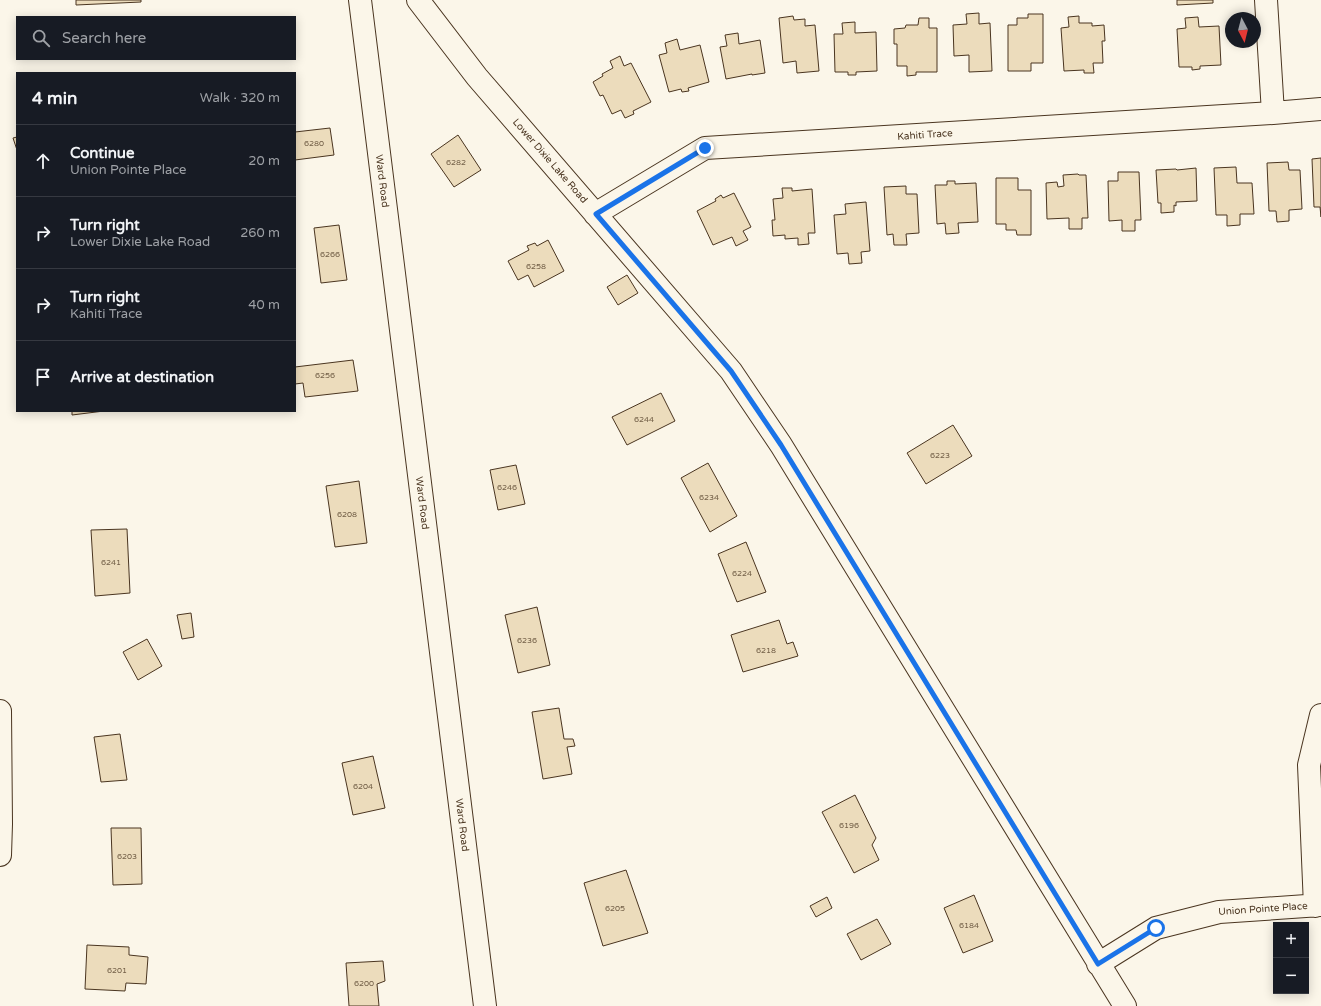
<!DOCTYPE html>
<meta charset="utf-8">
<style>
:root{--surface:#171b24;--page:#242831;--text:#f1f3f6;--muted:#9ea1a6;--line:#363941}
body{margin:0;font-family:"Varela Round",sans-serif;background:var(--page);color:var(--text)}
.controls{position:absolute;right:12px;bottom:12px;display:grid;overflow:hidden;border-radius:0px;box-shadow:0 2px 10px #0003}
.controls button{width:36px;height:36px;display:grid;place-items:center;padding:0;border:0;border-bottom:1px solid var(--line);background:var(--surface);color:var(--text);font:20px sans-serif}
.compass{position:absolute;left:1225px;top:12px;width:36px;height:36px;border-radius:50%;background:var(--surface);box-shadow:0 2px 10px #0003;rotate:173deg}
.stop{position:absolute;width:12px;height:12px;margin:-9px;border:3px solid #1a73e8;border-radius:50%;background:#fff}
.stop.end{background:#1a73e8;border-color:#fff;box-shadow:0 1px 4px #0008}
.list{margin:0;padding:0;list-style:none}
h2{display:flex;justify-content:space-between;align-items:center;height:52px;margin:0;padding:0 16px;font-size:17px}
h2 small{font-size:13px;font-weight:400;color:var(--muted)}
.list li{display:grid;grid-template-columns:26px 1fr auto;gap:12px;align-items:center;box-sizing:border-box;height:72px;padding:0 16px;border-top:1px solid var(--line)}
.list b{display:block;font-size:15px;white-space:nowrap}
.list p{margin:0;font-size:13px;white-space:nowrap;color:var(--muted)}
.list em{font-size:13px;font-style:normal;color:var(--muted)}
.icon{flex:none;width:22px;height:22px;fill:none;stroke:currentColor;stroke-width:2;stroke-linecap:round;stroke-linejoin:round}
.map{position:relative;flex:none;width:1321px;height:1006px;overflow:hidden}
.search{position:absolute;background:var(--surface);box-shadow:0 2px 10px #0003;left:16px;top:16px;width:280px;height:44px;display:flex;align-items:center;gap:10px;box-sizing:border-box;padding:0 14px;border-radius:0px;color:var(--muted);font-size:15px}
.panel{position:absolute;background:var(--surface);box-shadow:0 2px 10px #0003;left:16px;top:72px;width:280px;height:340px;border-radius:0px}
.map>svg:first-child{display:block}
.building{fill:#ecdcbc;stroke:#4a3520}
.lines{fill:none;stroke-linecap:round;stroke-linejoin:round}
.minor-casing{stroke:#4a3520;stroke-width:24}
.minor{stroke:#fbf6e9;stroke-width:22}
.route{stroke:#1a73e8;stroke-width:5}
.labels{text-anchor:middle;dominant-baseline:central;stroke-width:3;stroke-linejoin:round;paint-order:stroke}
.number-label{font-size:8px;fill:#725f47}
.street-label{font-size:10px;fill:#4a3520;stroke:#fbf6e9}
</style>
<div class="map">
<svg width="1321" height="1006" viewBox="0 0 1321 1006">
<rect width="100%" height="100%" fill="#fbf6e9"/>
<path class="building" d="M76 0H141V2L76 5Z
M1177 0H1213V3L1177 5Z
M979 13V24L990 23 992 71 969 72V55L954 56 953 25 967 24 966 14Z
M1028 14H1043V63H1031V71H1008V25H1017V18H1028Z
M793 16 794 20 805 19V26L815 25 819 71 797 73 796 61 783 63 779 18Z
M1079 16V23H1092V26L1104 25 1105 41H1102L1103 63H1093L1094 73H1084V70L1064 71 1061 28 1069 27 1068 17Z
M1198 17 1199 27 1219 26 1221 65 1200 66V69L1192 70V67H1179L1177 29 1186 28 1185 18Z
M919 18H929V28H937V72H916V75L907 76V66H897V44H894V29L905 28 906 25H918Z
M855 22V33L876 32 877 71 856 72V75H848V72H835L834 34H843L842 23Z
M738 33 739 44 760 40 765 73 752 75V74L726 79 720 47 727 46 725 35Z
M677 39 680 50 700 45 709 82 688 88 689 91 682 92 681 89 669 92 659 55 667 53 665 43Z
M620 56 624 66 631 63 651 102 633 111 634 114 625 118 621 110 612 114 603 95 600 96 593 82 603 76 602 74 613 68 610 61Z
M330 128 334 155 295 160V132Z
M458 135 481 170 454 187 431 154Z
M17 137V150L13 138Z
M1321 158V217L1320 207H1314L1312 159Z
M1288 162 1289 170H1300L1302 209 1289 210V221L1277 222 1276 211H1269L1267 163Z
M1236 167 1237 183H1252L1254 214H1240V225L1227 226V215H1216L1214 168Z
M1196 168 1197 201 1176 202V206L1174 205V212L1161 213V203H1158L1156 170 1176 169 1177 170Z
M1118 172H1139L1141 220H1135V231H1122V220L1109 221 1108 181H1118Z
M1078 174 1079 175H1086L1088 218H1082V229H1069V218L1047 219 1046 183 1057 182 1058 187 1064 186 1063 175Z
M996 178H1018V190H1031V235H1017L1016 230H1006V224H996Z
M947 181H955V184L976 183 978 222 958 223 959 233 946 234 945 223 937 224 935 185H947Z
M906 186V194H917L919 233 906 234 907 245H894L893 234 887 235 884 187Z
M782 188H792V191L812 189 815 233H808L809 244 798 245V238L785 239V235L773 236 772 220H775L773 199 783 198Z
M734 193 751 227 743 231 748 240 736 246 732 237 713 245 697 211 716 201 715 199 721 195 723 198Z
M866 202 870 251 861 252 862 263 849 264 848 253 837 254 834 215 846 214 845 204Z
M339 225 347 280 321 283 314 228Z
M548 240 564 271 534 287 528 275 518 280 508 261 529 250 527 246 535 243 537 246Z
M627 275 638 293 618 305 607 287Z
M353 360 358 391 305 397 303 383 295 384V367Z
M661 393 675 421 627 445 612 417Z
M72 411H104L72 415Z
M953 425 972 456 926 484 907 453Z
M708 463 737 516 710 532 681 478Z
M516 465 525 504 498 510 490 470Z
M359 481 367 543 335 547 326 486Z
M127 529 130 593 95 596 91 530Z
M746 542 766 592 737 602 718 554Z
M537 607 550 665 518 673 505 615Z
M191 613 194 637 182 639 177 615Z
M779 620 787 644 793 642 798 656 743 672 731 635Z
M147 639 162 666 138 680 123 652Z
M559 708 564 739H573L575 746 567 747 572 774 543 779 532 712Z
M120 734 127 780 101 782 94 737Z
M373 756 385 808 353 815 342 763Z
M855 795 876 838 872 845 879 860 854 873 822 812Z
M111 828H141L142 884 113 885Z
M626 870 648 933 603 946 584 883Z
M974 895 993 941 963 953 944 908Z
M827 897 832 908 816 917 810 906Z
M877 919 891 944 861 960 847 934Z
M87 945 129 947V955L148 957 146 984 126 983 125 991 85 989Z
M383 961 385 981 377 984 379 1006H349L346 963Z"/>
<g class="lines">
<g class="minor-casing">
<path id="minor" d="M360 0 485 1006
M418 0 477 77 731 371 781 445 1125 1006
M1266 0 1273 113
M595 214 705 148 1273 113 1321 109
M0 711 1 824 0 855
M1315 906 1309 765 1321 715
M1098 964 1156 928 1219 912 1321 905"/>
</g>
<use href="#minor" class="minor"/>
</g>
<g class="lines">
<path class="route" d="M705 148 596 214 731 371 781 445 1098 964 1156 928"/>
</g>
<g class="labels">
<g class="number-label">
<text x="314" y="143">6280</text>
<text x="456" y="162">6282</text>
<text x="330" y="254">6266</text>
<text x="536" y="266">6258</text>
<text x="325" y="375">6256</text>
<text x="644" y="419">6244</text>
<text x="940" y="455">6223</text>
<text x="507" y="487">6246</text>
<text x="709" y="497">6234</text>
<text x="347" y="514">6208</text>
<text x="111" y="562">6241</text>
<text x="742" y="573">6224</text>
<text x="527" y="640">6236</text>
<text x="766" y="650">6218</text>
<text x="363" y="786">6204</text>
<text x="849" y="825">6196</text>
<text x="127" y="856">6203</text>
<text x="615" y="908">6205</text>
<text x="969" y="925">6184</text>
<text x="117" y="970">6201</text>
<text x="364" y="983">6200</text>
</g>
<g class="street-label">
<text transform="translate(925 135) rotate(-4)">Kahiti Trace</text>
<text transform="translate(550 161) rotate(49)">Lower Dixie Lake Road</text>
<text transform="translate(382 181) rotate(83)">Ward Road</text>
<text transform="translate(422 503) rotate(83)">Ward Road</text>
<text transform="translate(462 825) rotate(83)">Ward Road</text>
<text transform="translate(1263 909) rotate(-4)">Union Pointe Place</text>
</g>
</g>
</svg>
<div class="controls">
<button>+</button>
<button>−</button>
</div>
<svg class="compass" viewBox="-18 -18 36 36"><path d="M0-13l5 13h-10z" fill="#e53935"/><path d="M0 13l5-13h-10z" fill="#9ea1a6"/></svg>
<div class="stop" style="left:1156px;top:928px"></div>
<div class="stop end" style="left:705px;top:148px"></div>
<div class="search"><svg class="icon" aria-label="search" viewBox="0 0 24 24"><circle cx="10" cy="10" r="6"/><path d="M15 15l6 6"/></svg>Search here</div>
<section class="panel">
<h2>4 min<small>Walk · 320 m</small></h2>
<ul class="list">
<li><svg class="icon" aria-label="ahead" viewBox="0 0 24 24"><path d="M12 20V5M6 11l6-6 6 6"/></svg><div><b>Continue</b><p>Union Pointe Place</p></div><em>20 m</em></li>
<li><svg class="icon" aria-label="right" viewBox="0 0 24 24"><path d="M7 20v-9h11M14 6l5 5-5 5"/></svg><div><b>Turn right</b><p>Lower Dixie Lake Road</p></div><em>260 m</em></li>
<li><svg class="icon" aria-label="right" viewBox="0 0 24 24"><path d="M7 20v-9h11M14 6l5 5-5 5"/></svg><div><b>Turn right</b><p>Kahiti Trace</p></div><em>40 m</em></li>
<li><svg class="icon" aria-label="arrive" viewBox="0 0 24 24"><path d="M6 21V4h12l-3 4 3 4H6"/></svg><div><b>Arrive at destination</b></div></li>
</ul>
</section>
</div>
